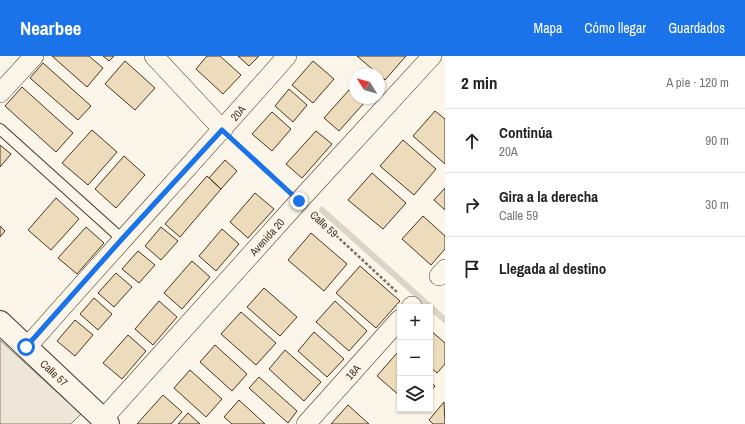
<!DOCTYPE html>
<html lang="es">
<meta charset="utf-8">
<style>
:root{--surface:#fff;--page:#f2f2f2;--text:#222;--muted:#767676;--line:#e0e0e0;--accent:#1a73e8}
body{margin:0;font-family:"Archivo Narrow",sans-serif;background:var(--page);color:var(--text)}
.controls{position:absolute;right:12px;bottom:12px;display:grid;overflow:hidden;border-radius:0px;box-shadow:0 1px 3px #0004}
.controls button{width:36px;height:36px;display:grid;place-items:center;padding:0;border:0;border-bottom:1px solid var(--line);background:var(--surface);color:var(--text);font:20px sans-serif}
.compass{position:absolute;left:349px;top:12px;width:36px;height:36px;border-radius:50%;background:var(--surface);box-shadow:0 1px 3px #0004;rotate:307deg}
.stop{position:absolute;width:12px;height:12px;margin:-9px;border:3px solid #1a73e8;border-radius:50%;background:#fff}
.stop.end{background:#1a73e8;border-color:#fff;box-shadow:0 1px 4px #0008}
.list{margin:0;padding:0;list-style:none}
h2{display:flex;justify-content:space-between;align-items:center;height:52px;margin:0;padding:0 16px;font-size:17px}
h2 small{font-size:13px;font-weight:400;color:var(--muted)}
.list li{display:grid;grid-template-columns:26px 1fr auto;gap:12px;align-items:center;box-sizing:border-box;height:64px;padding:0 16px;border-top:1px solid var(--line)}
.list b{display:block;font-size:15px;white-space:nowrap}
.list p{margin:0;font-size:13px;white-space:nowrap;color:var(--muted)}
.list em{font-size:13px;font-style:normal;color:var(--muted)}
.icon{flex:none;width:22px;height:22px;fill:none;stroke:currentColor;stroke-width:2;stroke-linecap:round;stroke-linejoin:round}
.map{position:relative;flex:none;width:445px;height:368px;overflow:hidden}
header{display:flex;align-items:center;gap:24px;box-sizing:border-box;height:56px;padding:0 20px;background:var(--accent);color:#fff}
header strong{font-size:19px}
nav{display:flex;gap:22px;margin-inline-start:auto;font-size:14px}
main{display:flex}
aside{flex:1;background:var(--surface)}
.map>svg:first-child{display:block}
.green{fill:#ede6d9;stroke:#887966}
.lines{fill:none;stroke-linecap:round;stroke-linejoin:round}
.stream{stroke:#dcd4c6;stroke-width:6}
.building{fill:#ecdcbc;stroke:#4a3520}
.service-casing{stroke:#4a3520;stroke-width:12}
.minor-casing{stroke:#4a3520;stroke-width:20}
.tertiary-casing{stroke:#4a3520;stroke-width:24}
.path{stroke:#7f6f5c;stroke-width:2.5;stroke-dasharray:3 2;stroke-linecap:butt}
.service{stroke:#fbf6e9;stroke-width:10}
.minor{stroke:#fbf6e9;stroke-width:19}
.tertiary{stroke:#fbf6e9;stroke-width:22}
.route{stroke:#1a73e8;stroke-width:5}
.labels{text-anchor:middle;dominant-baseline:central;stroke-width:3;stroke-linejoin:round;paint-order:stroke}
.street-label{font-size:11px;fill:#4a3520;stroke:#fbf6e9}
</style>
<header>
<strong>Nearbee</strong>
<nav><a>Mapa</a><a>Cómo llegar</a><a>Guardados</a></nav>
</header>
<main>
<div class="map">
<svg width="445" height="368" viewBox="0 0 445 368">
<rect width="100%" height="100%" fill="#fbf6e9"/>
<path class="green" d="M0 284 81 358 71 368H0Z"/>
<g class="lines">
<path class="stream" d="M322 154 445 264"/>
</g>
<path class="building" d="M52 0H89L103 12 87 31Z
M103 0H114L109 5Z
M207 0H220L241 19 223 38 196 13Z
M238 0H259L249 10Z
M357 0H406L385 24Z
M125 5 155 32 135 54 105 28Z
M313 5 334 23 313 47 292 29Z
M43 7 91 50 78 64 30 22Z
M22 31 73 77 56 96 5 50Z
M289 33 307 49 293 66 275 50Z
M349 34 355 39V42H358L364 47 339 75 324 62Z
M435 55 445 63V108L413 80Z
M272 56 291 73 272 95 252 78Z
M92 74 117 96 88 129 62 107Z
M316 75 332 88 302 122 286 108Z
M403 84 436 113 414 139 380 110Z
M0 89 11 98 0 111Z
M124 100 145 119 116 152 95 133Z
M225 104 237 115 221 133 209 122Z
M372 117 406 147 383 173 348 144Z
M207 120 221 133 180 181 165 168Z
M445 132V154L434 144Z
M255 137 274 153 248 182 230 166Z
M56 142 79 163 51 194 28 174Z
M423 160 445 180V193L431 209 402 183Z
M0 170 5 175 0 181Z
M86 171 104 187 77 218 58 202Z
M161 171 178 185 161 204 145 190Z
M222 173 239 188 216 215 199 200Z
M311 177 347 208 324 235 288 204Z
M138 195 155 209 139 227 122 213Z
M192 205 210 221 182 253 164 237Z
M360 210 400 245 376 272 336 237Z
M116 217 132 231 114 251 98 237Z
M264 232 297 261 280 280 247 251Z
M94 242 112 258 98 274 80 258Z
M159 245 177 261 153 289 135 273Z
M335 245 367 275 349 295 316 266Z
M241 256 276 287 256 309 221 278Z
M75 264 93 279 75 300 57 285Z
M430 274 445 287V308L437 317 430 311Z
M314 276 344 303 327 321 298 295Z
M128 279 146 295 122 323 103 307Z
M215 289 247 318 232 335 200 306Z
M285 294 321 326 304 345 269 313Z
M397 297 400 299V340L377 320Z
M190 314 222 343 206 361 174 332Z
M259 321 297 355 288 367 249 332Z
M430 326 435 330 430 336Z
M163 339 182 356 171 368H137Z
M239 344 265 368H232L224 361Z
M444 346 445 368H433L429 364Z
M348 349 369 368H331Z
M188 357 200 368H178Z"/>
<g class="lines">
<g class="service-casing">
<path id="service" d="M0 73 122 183"/>
</g>
<g class="minor-casing">
<path id="minor" d="M154 0 223 74
M0 37 34 0
M439 220 445 213
M411 251 412 250
M27 291C113 193 201 98 287 0
M103 363 299 145 432 0
M306 368 400 263"/>
</g>
<g class="tertiary-casing">
<path id="tertiary" d="M0 266 108 368"/>
</g>
<path class="path" d="M238 88 285 132
M314 159 398 237"/>
<use href="#service" class="service"/>
<use href="#minor" class="minor"/>
<use href="#tertiary" class="tertiary"/>
</g>
<g class="lines">
<path class="route" d="M26 291 122 183 222 74 299 145"/>
</g>
<g class="labels">
<g class="street-label">
<text transform="translate(238 57) rotate(-49)">20A</text>
<text transform="translate(324 168) rotate(43)">Calle 59</text>
<text transform="translate(267 181) rotate(-48)">Avenida 20</text>
<text transform="translate(353 316) rotate(-48)">18A</text>
<text transform="translate(54 317) rotate(43)">Calle 57</text>
</g>
</g>
</svg>
<div class="controls">
<button>+</button>
<button>−</button>
<button><svg class="icon" aria-label="layers" viewBox="0 0 24 24"><path d="M12 4l9 5-9 5-9-5zM3 14l9 5 9-5"/></svg></button>
</div>
<svg class="compass" viewBox="-18 -18 36 36"><path d="M0-13l5 13h-10z" fill="#e53935"/><path d="M0 13l5-13h-10z" fill="#767676"/></svg>
<div class="stop" style="left:26px;top:291px"></div>
<div class="stop end" style="left:299px;top:145px"></div>
</div>
<aside>
<h2>2 min<small>A pie · 120 m</small></h2>
<ul class="list">
<li><svg class="icon" aria-label="ahead" viewBox="0 0 24 24"><path d="M12 20V5M6 11l6-6 6 6"/></svg><div><b>Continúa</b><p>20A</p></div><em>90 m</em></li>
<li><svg class="icon" aria-label="right" viewBox="0 0 24 24"><path d="M7 20v-9h11M14 6l5 5-5 5"/></svg><div><b>Gira a la derecha</b><p>Calle 59</p></div><em>30 m</em></li>
<li><svg class="icon" aria-label="arrive" viewBox="0 0 24 24"><path d="M6 21V4h12l-3 4 3 4H6"/></svg><div><b>Llegada al destino</b></div></li>
</ul>
</aside>
</main>
